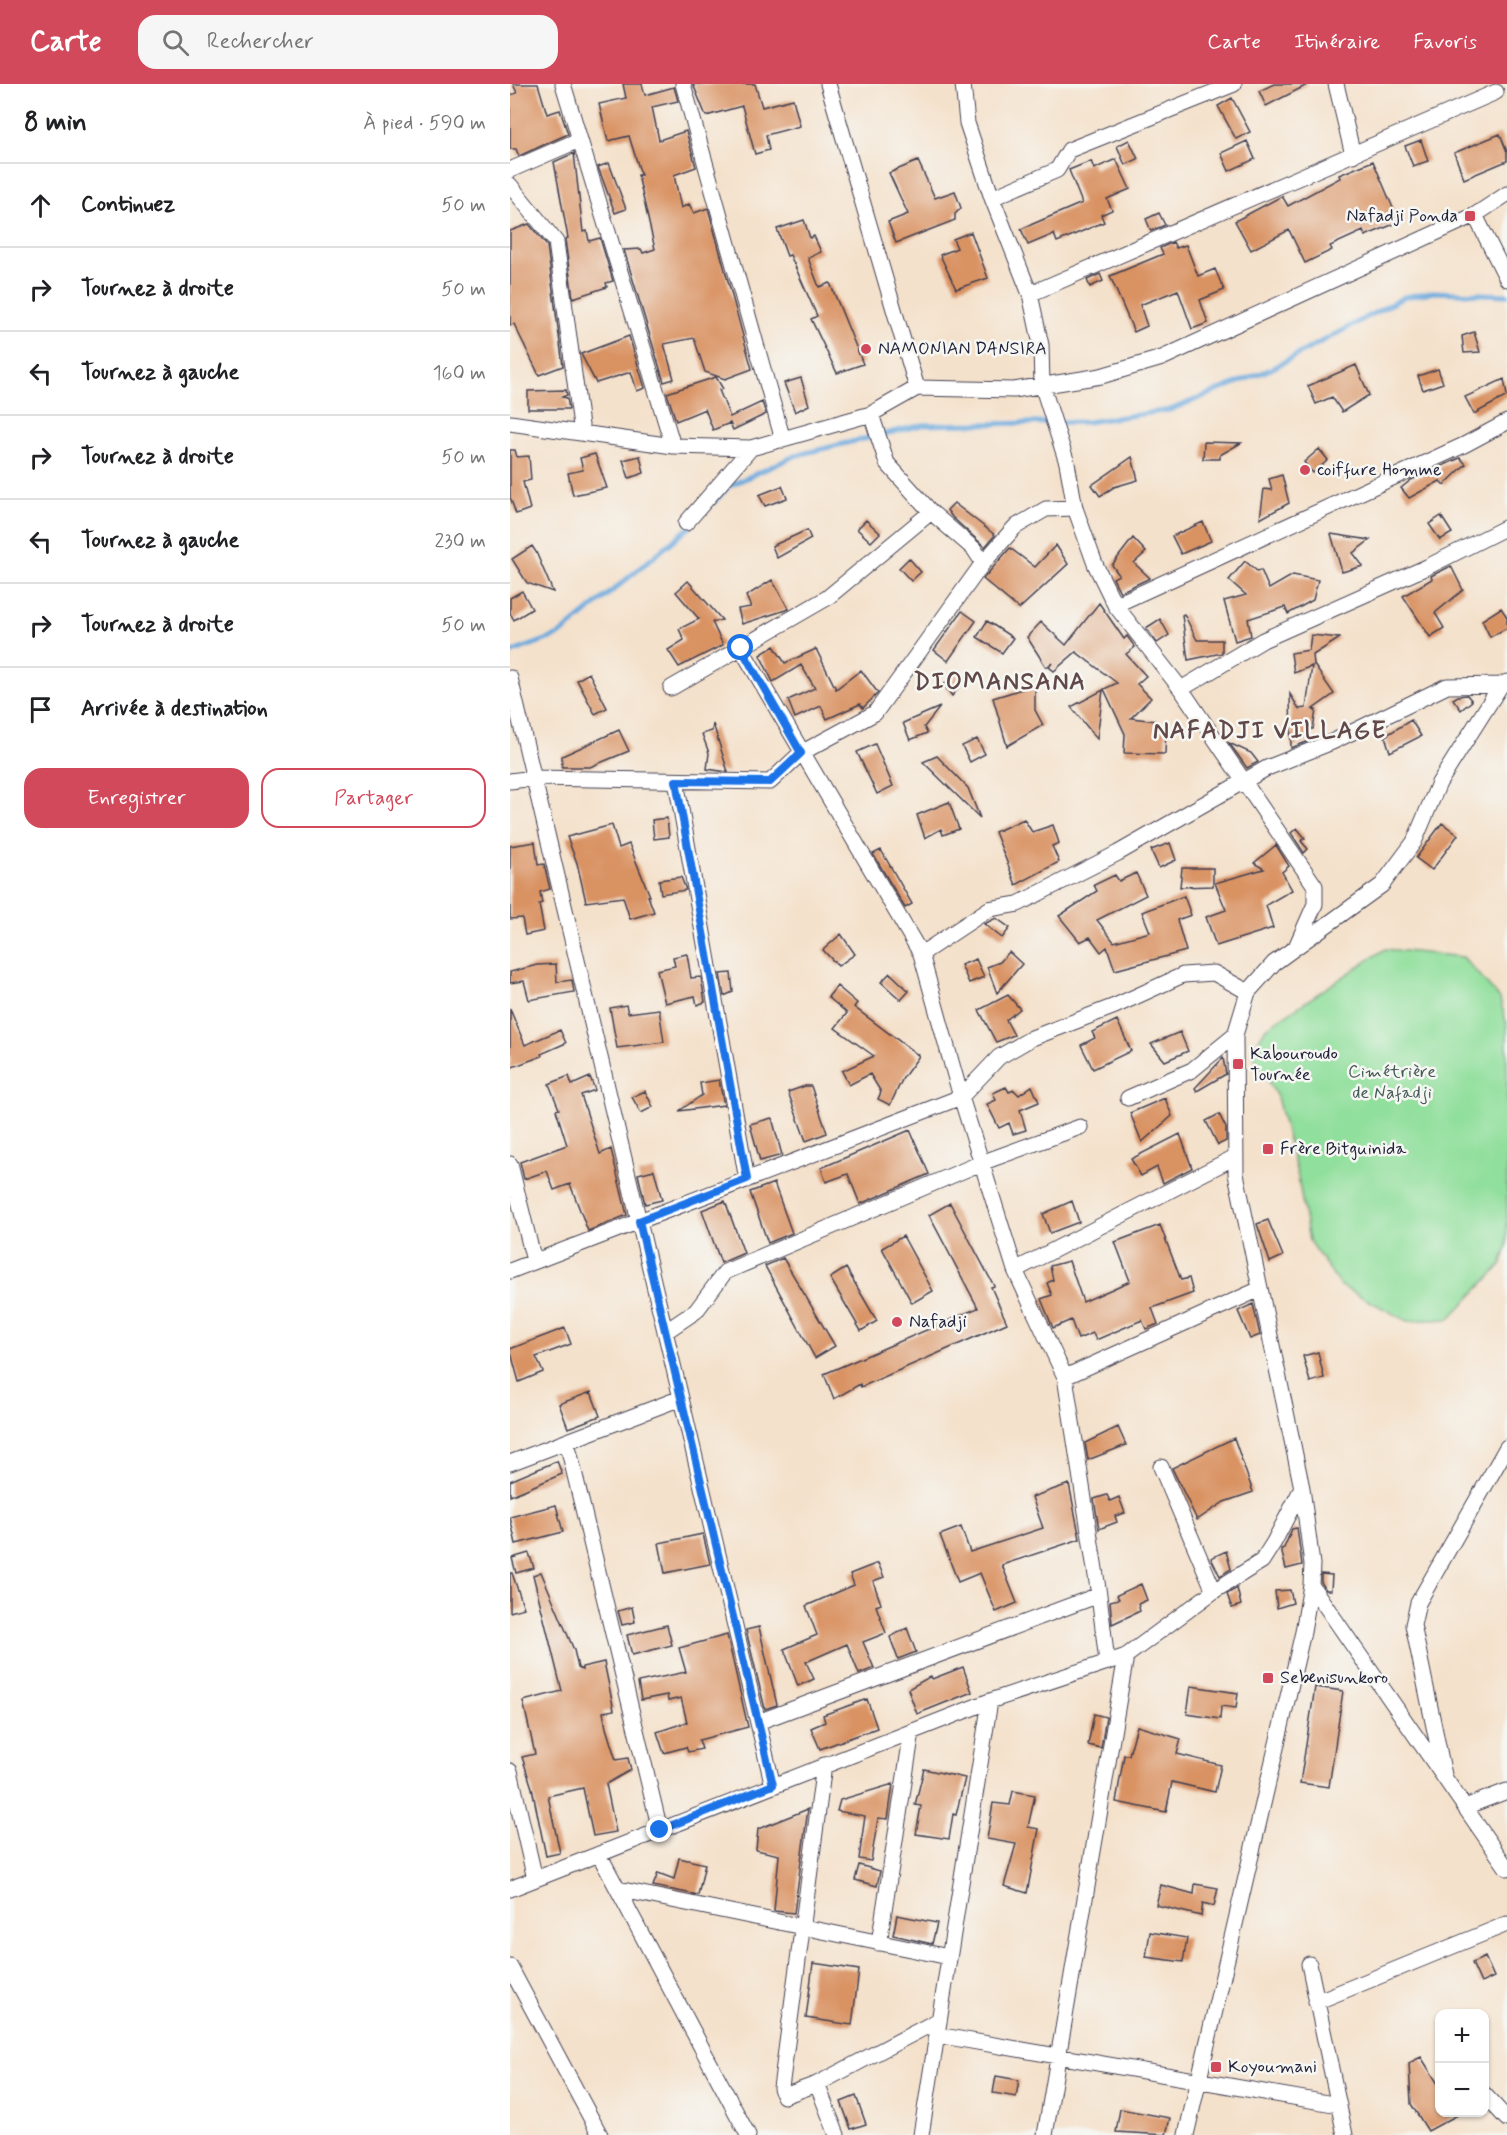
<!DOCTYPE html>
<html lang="fr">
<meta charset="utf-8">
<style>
:root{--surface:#fff;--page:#f6f6f6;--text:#202124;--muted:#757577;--line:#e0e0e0;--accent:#d1495b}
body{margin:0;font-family:Mynerve,sans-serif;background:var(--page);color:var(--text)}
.controls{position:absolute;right:18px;bottom:18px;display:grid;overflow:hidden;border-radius:12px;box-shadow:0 2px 4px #0004}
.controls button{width:54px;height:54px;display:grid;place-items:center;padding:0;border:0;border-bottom:2px solid var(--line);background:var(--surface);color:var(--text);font:30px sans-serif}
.stop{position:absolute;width:18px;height:18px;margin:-14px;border:4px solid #1a73e8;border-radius:50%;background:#fff}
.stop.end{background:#1a73e8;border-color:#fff;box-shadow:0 2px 6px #0008}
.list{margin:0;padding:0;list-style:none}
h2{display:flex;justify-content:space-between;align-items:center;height:78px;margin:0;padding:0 24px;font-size:26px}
h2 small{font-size:20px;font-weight:400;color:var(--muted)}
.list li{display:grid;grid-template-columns:39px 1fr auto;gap:18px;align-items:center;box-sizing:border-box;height:84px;padding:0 24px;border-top:2px solid var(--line)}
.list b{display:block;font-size:22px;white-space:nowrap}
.list em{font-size:20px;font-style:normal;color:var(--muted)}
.actions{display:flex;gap:12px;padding:18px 24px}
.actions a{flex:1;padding:14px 0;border:2px solid var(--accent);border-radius:18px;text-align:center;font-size:21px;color:var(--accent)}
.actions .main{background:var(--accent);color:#fff}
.icon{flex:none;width:33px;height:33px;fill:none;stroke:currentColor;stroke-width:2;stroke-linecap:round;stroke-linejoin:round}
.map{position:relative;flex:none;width:997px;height:2051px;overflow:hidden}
header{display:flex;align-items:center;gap:36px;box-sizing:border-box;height:84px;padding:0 30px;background:var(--accent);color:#fff}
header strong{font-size:28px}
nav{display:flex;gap:33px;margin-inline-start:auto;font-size:21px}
.search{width:420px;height:54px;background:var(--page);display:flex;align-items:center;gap:15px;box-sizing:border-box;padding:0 21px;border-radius:18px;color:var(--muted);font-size:22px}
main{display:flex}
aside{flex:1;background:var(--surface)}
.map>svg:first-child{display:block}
.green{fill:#91df9c;stroke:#5a806c;stroke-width:1.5}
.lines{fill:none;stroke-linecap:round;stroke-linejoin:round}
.stream{stroke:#6aa9dd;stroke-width:5}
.building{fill:#d99262}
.street-casing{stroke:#423f51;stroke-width:17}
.street{stroke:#fff;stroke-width:15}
.route{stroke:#1a73e8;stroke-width:8}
.poi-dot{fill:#d1495b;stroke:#f6f6f2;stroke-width:2}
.labels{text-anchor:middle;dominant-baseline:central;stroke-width:5;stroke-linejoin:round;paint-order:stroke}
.poi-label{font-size:18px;fill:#22223b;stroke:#f6f6f2;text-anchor:start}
.park-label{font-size:18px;fill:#435b58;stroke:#f6f6f2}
.district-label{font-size:24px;font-weight:bold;letter-spacing:1.5px;fill:#624949;stroke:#f6f6f2}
</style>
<header>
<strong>Carte</strong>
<div class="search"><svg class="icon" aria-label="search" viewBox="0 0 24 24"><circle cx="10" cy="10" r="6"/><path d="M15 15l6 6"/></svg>Rechercher</div>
<nav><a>Carte</a><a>Itinéraire</a><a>Favoris</a></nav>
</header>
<main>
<aside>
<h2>8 min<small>À pied · 590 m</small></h2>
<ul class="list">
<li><svg class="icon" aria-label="ahead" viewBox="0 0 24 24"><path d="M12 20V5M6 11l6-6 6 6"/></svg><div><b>Continuez</b></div><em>50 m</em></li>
<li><svg class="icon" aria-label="right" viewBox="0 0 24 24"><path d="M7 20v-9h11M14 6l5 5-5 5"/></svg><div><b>Tournez à droite</b></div><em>50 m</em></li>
<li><svg class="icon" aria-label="left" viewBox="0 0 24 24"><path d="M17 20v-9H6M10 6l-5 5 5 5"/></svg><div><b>Tournez à gauche</b></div><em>160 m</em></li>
<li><svg class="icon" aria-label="right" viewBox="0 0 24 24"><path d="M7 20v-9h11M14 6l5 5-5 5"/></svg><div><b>Tournez à droite</b></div><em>50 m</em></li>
<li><svg class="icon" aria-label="left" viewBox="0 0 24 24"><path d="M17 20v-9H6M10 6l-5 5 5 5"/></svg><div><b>Tournez à gauche</b></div><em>230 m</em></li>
<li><svg class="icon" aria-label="right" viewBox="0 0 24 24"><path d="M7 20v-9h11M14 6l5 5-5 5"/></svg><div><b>Tournez à droite</b></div><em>50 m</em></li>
<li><svg class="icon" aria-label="arrive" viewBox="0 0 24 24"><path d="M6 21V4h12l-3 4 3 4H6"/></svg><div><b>Arrivée à destination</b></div></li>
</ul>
<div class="actions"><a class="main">Enregistrer</a><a>Partager</a></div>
</aside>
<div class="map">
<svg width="997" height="2051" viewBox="0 0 997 2051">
<rect width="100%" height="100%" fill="#f6f6f2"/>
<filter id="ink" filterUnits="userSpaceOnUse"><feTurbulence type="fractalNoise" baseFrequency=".0167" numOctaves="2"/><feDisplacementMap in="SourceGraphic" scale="12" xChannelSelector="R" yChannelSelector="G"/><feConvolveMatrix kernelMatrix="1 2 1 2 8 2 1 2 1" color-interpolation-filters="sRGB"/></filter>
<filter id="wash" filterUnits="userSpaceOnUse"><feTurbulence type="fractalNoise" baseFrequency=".008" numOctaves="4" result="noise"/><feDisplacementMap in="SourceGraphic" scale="24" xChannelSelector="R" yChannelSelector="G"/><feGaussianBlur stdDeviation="1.35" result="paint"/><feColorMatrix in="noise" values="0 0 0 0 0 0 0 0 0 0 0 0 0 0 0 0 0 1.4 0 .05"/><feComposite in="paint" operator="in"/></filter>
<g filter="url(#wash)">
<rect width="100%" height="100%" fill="#f4e1cb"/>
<path class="green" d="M875 865 953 873 990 915 997 942V1163L991 1181 939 1235 897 1237 831 1202 799 1157 788 1093 767 1013 742 968 755 945Z"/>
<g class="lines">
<path class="stream" d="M204 418 219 402 287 371 412 341 577 338 660 326 761 285 894 213 923 208 997 211
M0 569 49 551 181 442"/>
</g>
<g id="blocks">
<path class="building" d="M3 0H28L37 30 50 26 58 50 9 72 6 65H0V11L7 9Z
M113 0H132L135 11 164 3 168 17 142 23 149 56 176 47 186 83 164 91 171 124 179 120 184 129 198 124 242 285 215 295 195 288 184 254 154 260 164 295 154 298 114 166 131 165 133 169 145 165 128 91H131L119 52 98 57 89 20 116 14Z
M183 0H245L252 23 283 15 290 42 256 51 259 66 245 70 232 22 196 32Z
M764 0H799L756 22 749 7Z
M722 14 740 48 726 55 708 22Z
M990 50 997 68V77L954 95 944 69Z
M619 56 628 75 615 81 607 62Z
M911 56 918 77 903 82 895 62Z
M737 57 745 75 719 87 711 69Z
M64 69 73 148 77 147 79 157 90 154 103 197 96 199 97 203 63 214 55 155 58 154 44 78Z
M606 75 620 105 597 115 602 126 591 131 594 138 547 158 544 150 518 161 511 145 572 119 559 86 581 77 584 85Z
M408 77 425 114 445 107 451 124 445 130V136L386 159 378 138 398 130 379 89Z
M863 77 889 138 855 152 853 147 820 162 822 166 795 179 779 146 741 166 725 137 772 112 778 122 830 94 829 91Z
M99 79 116 125 105 129 88 83Z
M649 129 655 141 641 147 636 135Z
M294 136 300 154 304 152 311 168 298 174 309 203 320 199 353 280 327 289 301 235 307 232 280 171 277 172 267 145Z
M19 140 37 162 53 282 29 291 4 240 0 241V147Z
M461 148 478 194 446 205 430 171 447 164 443 155Z
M663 158 666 164 676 161 688 192 705 185 714 206 690 216 698 239 682 245 668 206 630 221 637 242 624 248 600 192 653 170 650 164Z
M590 190 593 197 580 203 577 196Z
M964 248 970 268 954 269 952 252Z
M119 252 135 304 127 307 121 288 86 299 71 270Z
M846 281 859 311 832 328 822 313 806 320 798 302Z
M928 285 933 299 913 306 908 292Z
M206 293 213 305 209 306 220 333 252 318 256 330 223 346 220 339 203 346 195 325 166 337 157 309Z
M291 294 299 321 285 328 274 299Z
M994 295 997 312 964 330 955 313Z
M56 306 57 311 52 313 57 314 59 325H18V307Z
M694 358 731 359 710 371V375H693Z
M809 365 818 376 803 389 794 378Z
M0 366H5L7 373 19 372 21 396 13 398 20 425 6 430 0 413Z
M85 370 97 404 63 411 58 389 73 386 70 374Z
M130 372 134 389 119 394 113 376Z
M622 373 628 396 604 403 590 412 582 401Z
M950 374 956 380 934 401 930 397 899 414 891 404 901 396Z
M772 391 779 419 750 435 754 405 762 406 759 395Z
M272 402 277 414 255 422 249 411Z
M444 419 485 451 475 463 442 433 437 426Z
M931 432 942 449 930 456 919 440Z
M356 436 370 449 361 458 347 445Z
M693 438 701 457 671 470 662 452Z
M297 446 301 455 267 474 262 462Z
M821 450 860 456 843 469 853 482 832 488Z
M623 454 636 468 624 479 640 494 610 508 603 494 609 491 602 481Z
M546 461 558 480 509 525 473 495 500 464 525 483Z
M22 462 26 468 43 508 17 499 2 475Z
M399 474 411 488 401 497 389 484Z
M735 477 747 487 751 486 759 505 783 491 808 496 803 516 778 530 775 523 738 535 741 552 725 557 714 517 736 511 719 496Z
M941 482 953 506 925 529 934 544 920 553 893 512 922 495 921 492Z
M262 496 279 525 232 540 228 525 241 523 236 512Z
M178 497 212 536 202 538 213 561 169 583 158 566 174 556 169 545 189 535 166 508Z
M12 507 22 525 4 536 0 529V514Z
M589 519 614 555 617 552 625 563 616 570 636 592 627 600 641 614 621 634 646 637V644H656L655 670 614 669 615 650 594 605 607 599 566 568 544 587 539 583 542 579 536 583 517 553 531 538 556 561Z
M991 524 997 533V544L980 553 972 536Z
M452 527 466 537 438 577 424 566Z
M674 530 687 556H712V569L678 576 672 531Z
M650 535 659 551 647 559 636 544Z
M477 537 503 554 492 569 467 553Z
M801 551 830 554 803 571 804 581 824 610 803 625 806 626 803 645H799V657L781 664 780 610 789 625 796 624 802 582 784 589 781 569 799 566Z
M264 562 275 579 306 565 326 605 351 586 368 609 353 624 350 620 317 635 311 622 285 634 278 616 305 604 291 581 263 598 250 571Z
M447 586 456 594 442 612 434 601Z
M79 589 97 624 85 630 67 596Z
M525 601V626L533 641 497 662 483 614Z
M593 606 587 655 561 623Z
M957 611 962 617 951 626 943 615 948 612Z
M430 623 414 643 417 649 400 656 393 639Z
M901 636 911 652 880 668 875 652Z
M203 640 205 646 218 688 197 685 199 669 192 650 202 647Z
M109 646 119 667 80 683H52V672Z
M467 655 475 670 460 678 452 662Z
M719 659 741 669 748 678 737 684Z
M365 660 383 702 367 710 347 668Z
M427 672 458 704 470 734 413 678Z
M439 718 449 745 433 751 431 745 415 754 407 731Z
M157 734 159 753 144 755 142 736Z
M514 735 522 748 543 741 549 759 542 762 549 778 506 801 485 748Z
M932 739 948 751 922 786 906 774Z
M102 741 109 764 119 760 140 812H138L144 828 120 835 113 813 76 818 67 779 57 753Z
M787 744 795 754 791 757 798 765 794 769 781 749Z
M25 758 28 781 34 780 40 805 30 808 32 819 29 820 34 847 15 851 12 834 0 835V762Z
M660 759 666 776 649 784 641 766Z
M766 761 779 782 772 788 782 806 756 821 763 844 706 862 696 833 716 826 705 799 754 785 744 779Z
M371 766 402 820 395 824 363 770Z
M672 784H703V802L670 803Z
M626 789 636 811 587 836 604 858 640 848 632 828 674 812 681 831 667 836 676 867 605 886 597 863 591 868 580 853 570 858 549 832 587 807 584 801 605 791 609 797Z
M171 793 176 806 151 810 149 796Z
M486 834 500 844 492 854 474 840Z
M331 850 345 870 328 882 313 866Z
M499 868 512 880 487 909 477 883 490 878Z
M177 870 181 894 191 893 195 918 187 921 185 912 155 919 147 886 165 882 163 873Z
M466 875 474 893 459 899 451 881Z
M46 880 47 898 62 896 64 908 19 916 14 897 0 899V888L27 881Z
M221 889 223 908 214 912 210 890Z
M380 889 399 907 391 916 371 898Z
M327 902 347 919 344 923 409 972 393 994 380 1021 368 1015 371 1008 360 990 339 1001 332 987 364 972 325 944 337 929 318 913Z
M498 911 510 925 496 936 504 951 486 958 469 926Z
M116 921 118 929 149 925 154 958 107 964 100 924Z
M0 925 15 961 50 946 56 959 31 970 32 972 0 984Z
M607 936 621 967 583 985 571 961 585 954 582 948Z
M670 948 678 967 655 977 641 960Z
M713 974 716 990 687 1007 685 1004Z
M59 992 62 1001 80 993 85 1006 71 1011 90 1070 101 1065 117 1131 78 1147 60 1100 44 1106 37 1087 14 1095 10 1078 57 1061 46 1026 49 1025 39 1000Z
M209 996 214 1021 169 1027 192 1011 190 999Z
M295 1002H301L317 1049 296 1057 278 1008Z
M522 1002 529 1018 510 1026 516 1046 503 1050 499 1039 489 1044 477 1020 486 1016 483 1009 496 1003 499 1008 504 1006 509 1011Z
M135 1007 143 1023 131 1029 122 1013Z
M655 1014 662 1032 632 1058 620 1029Z
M709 1030 716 1044V1057L708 1061 696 1037Z
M262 1034 272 1071 250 1077 240 1040Z
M400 1046 419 1090 350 1120 338 1090 316 1098 311 1084Z
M670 1050 682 1084 653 1099 647 1083 631 1092 621 1075Z
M144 1086 152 1116 135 1120 128 1090Z
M264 1099 282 1149 258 1159 240 1108Z
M215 1117 234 1169 211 1179 192 1126Z
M562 1117 569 1138 540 1149 533 1130Z
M440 1119 484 1202 481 1203 497 1239 351 1303 350 1300 324 1315 314 1290 468 1224 419 1131Z
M758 1136 773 1172 760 1178 747 1140Z
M650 1141 671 1196 679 1194 683 1209 642 1224 648 1240 636 1245 632 1236 586 1256 583 1249 568 1255 561 1236 543 1244 531 1215 542 1211 537 1199 543 1196 540 1182 559 1177 573 1218 620 1197 605 1158Z
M393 1152 423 1207 402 1219 372 1164Z
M273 1174 325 1262 305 1274 255 1182Z
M336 1184 367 1237 351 1247 320 1194Z
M743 1220 750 1251 740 1255 728 1227Z
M55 1244 61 1260 26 1273 33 1288 9 1298 0 1265Z
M808 1268 814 1294 800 1298 793 1272Z
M81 1308 90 1332 58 1344 49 1320Z
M608 1343 616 1361 578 1376 575 1359Z
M724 1354 743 1408 714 1418 687 1436 662 1384Z
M47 1377 52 1390 0 1412V1397Z
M559 1400 570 1455 492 1481 507 1519 486 1528 470 1489 448 1498 430 1451 451 1443 460 1468 533 1444 522 1413Z
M597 1411 600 1417 609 1413 615 1429 605 1432 607 1438 589 1445 584 1415Z
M46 1421 53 1448 6 1460 0 1433Z
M787 1444 792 1481 776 1485 771 1465 774 1464 782 1445Z
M193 1450 200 1480 155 1489 149 1459Z
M716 1467 721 1485 710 1492 701 1474Z
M19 1469 24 1484 6 1489 2 1474Z
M368 1479 374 1493 363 1497 371 1520 366 1522 376 1549 353 1558 364 1584 349 1590 337 1560 296 1578 304 1595 288 1602 274 1565 307 1551 296 1522 344 1501 340 1490Z
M31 1488 64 1566 68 1584 72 1586V1583L94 1578 104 1626 93 1628 96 1644 106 1676 118 1674 121 1686 96 1700 106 1748 83 1752 73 1704 38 1712 50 1769 36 1772 22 1704 12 1673 25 1670 13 1617 52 1607 23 1491Z
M0 1489H2L14 1524 0 1528Z
M811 1490 822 1491 821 1506H816L811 1498Z
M631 1500 637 1516 628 1520 630 1527 602 1540 600 1517 609 1515 607 1511Z
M727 1504 731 1521 722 1524 717 1510Z
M780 1506 783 1519 767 1524 765 1507Z
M122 1523 125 1538 112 1541 108 1527Z
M157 1541 162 1561 122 1571 117 1551Z
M249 1543 267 1621 255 1625 236 1546Z
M397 1544 406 1568 388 1575 380 1553Z
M217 1551 238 1643 189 1656 192 1665 178 1668 176 1663 154 1669 147 1648 177 1638 171 1614 158 1617 157 1611 131 1616 128 1598 176 1588 169 1564Z
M453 1583 462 1608 407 1630 398 1605 421 1592 422 1595Z
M681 1602 728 1609 726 1624 711 1622 710 1635 677 1630Z
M805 1603 833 1607 819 1703 790 1699Z
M357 1615 367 1644 310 1665 301 1644 315 1638 313 1631Z
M584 1630 596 1633 591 1664 578 1661Z
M627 1642 671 1655 667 1670 711 1681 705 1708 662 1698 656 1728 606 1718 614 1671H619Z
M414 1685 455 1694 446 1731 443 1730 439 1755 406 1750 411 1722 405 1721Z
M383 1700 378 1735 368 1734 361 1777 349 1775 355 1732 327 1727 330 1716Z
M503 1707 525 1711 518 1743 529 1745 517 1809 494 1802 506 1760 477 1755 483 1719 500 1721Z
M298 1725 284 1829 264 1827 269 1771 246 1766 248 1745Z
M169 1774 195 1780 188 1811 143 1802 148 1789 164 1795Z
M349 1781 370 1787 367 1802 345 1796Z
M685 1800 708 1804 704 1822 693 1819 691 1832 646 1821 651 1801 684 1810Z
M387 1831 427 1839 422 1860 383 1851Z
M640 1848 677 1854 673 1878 636 1873Z
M975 1873 984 1893 971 1899 962 1879Z
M303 1879 349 1886 342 1941 296 1934Z
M911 1973 930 2003V2028H953L918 2047 901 2020 899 1979Z
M486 1992 509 1996 506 2013 483 2009Z
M346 2012 356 2040 341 2045 331 2018Z
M610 2025 660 2034 656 2051 606 2048Z"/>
</g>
</g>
<g filter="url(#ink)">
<use href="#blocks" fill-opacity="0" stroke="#423f51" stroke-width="1.5"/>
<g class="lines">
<g class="street-casing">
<path id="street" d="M53 0 163 362
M173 0 273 356
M318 0 407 304
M453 0 457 39 482 114 520 210 531 261 532 301 557 379 565 424 585 480 605 521 671 605 805 802V820L786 863
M826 0 843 71
M0 86 69 56
M0 101 46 158 72 349
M482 114 547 86 559 66 724 0
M965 131 997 195
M520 210 986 8
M0 339 163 362 241 364 361 330 407 304 504 306 591 292 652 274 965 131 997 110
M176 439 241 364
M473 479 505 443 536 425 565 424
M605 521 954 361 997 338
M231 564 411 870 451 1013 505 1186 555 1293 589 1511 597 1578
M0 594 263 1702
M161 604 317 514 421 428
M671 605 753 556 917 483 997 443
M0 697 24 694 260 698 291 669 365 629 473 479 464 465 421 428 377 379 361 330
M166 697 237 1096
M411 870 479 825 508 820 608 769 757 684 822 658 937 602 991 601
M618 1014 682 986 725 951
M0 1080 24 1177
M505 1186 725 1073
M0 1187 451 1013 489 973 522 954 605 922 673 891 704 889 738 908
M155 1248 186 1227 215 1188 471 1079 570 1043
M555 1293 750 1205
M57 1358 150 1746
M0 1379 171 1314
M651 1383 704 1507
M801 1501 997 1784
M248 1638 589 1511
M314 1681 271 2004 274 2012 307 2000 429 1936
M0 1687 25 1795
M934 1691 903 1541 908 1519 997 1363
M955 1723 997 1707
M89 1770 238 2051
M0 1805 480 1617 616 1572 704 1507 752 1477 764 1458 792 1404
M108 1805 439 1873
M369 1859 402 1647
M799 1880 835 2051
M0 1883 90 2051
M806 1918 997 1840
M427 1951 829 2021
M307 2000 327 2051
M974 2010 997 2035
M411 2051 480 1617
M535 2051 616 1572
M676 2051 793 1548 801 1501 802 1480 792 1404 726 1090 725 951 738 908 764 879 872 801 904 758 929 699 991 601 997 598"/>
</g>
<use href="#street" class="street"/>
</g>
</g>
<g class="lines" filter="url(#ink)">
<path class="route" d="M150 1746 263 1701 129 1137 237 1095 166 697 260 698 291 669 231 564"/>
</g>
<g class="poi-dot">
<rect x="954" y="126" width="12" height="12" rx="3"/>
<circle cx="356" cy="265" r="6"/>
<circle cx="795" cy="386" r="6"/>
<rect x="722" y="974" width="12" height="12" rx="3"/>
<rect x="752" y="1059" width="12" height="12" rx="3"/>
<circle cx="387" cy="1238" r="6"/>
<rect x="752" y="1588" width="12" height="12" rx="3"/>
<rect x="700" y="1977" width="12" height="12" rx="3"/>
</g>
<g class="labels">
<g class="poi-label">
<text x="948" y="132" text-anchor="end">Nafadji Ponda</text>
<text x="368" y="265">NAMONIAN DANSIRA</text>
<text x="807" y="386">coiffure Homme</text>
<text x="740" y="970">Kabouroudo<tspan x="740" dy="21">Tournée</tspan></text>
<text x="770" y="1065">Frère Bitguinida</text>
<text x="399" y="1238">Nafadji</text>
<text x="770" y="1594">Sebenisunkoro</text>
<text x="718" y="1983">Koyoumani</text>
</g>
<g class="park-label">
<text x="882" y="988">Cimétrière<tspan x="882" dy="21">de Nafadji</tspan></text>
</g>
<g class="district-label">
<text x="490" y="598">DIOMANSANA</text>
<text x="760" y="647">NAFADJI VILLAGE</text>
</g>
</g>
</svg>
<div class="controls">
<button>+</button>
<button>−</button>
</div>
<div class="stop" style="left:231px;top:564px"></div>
<div class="stop end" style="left:150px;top:1746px"></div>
</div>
</main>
